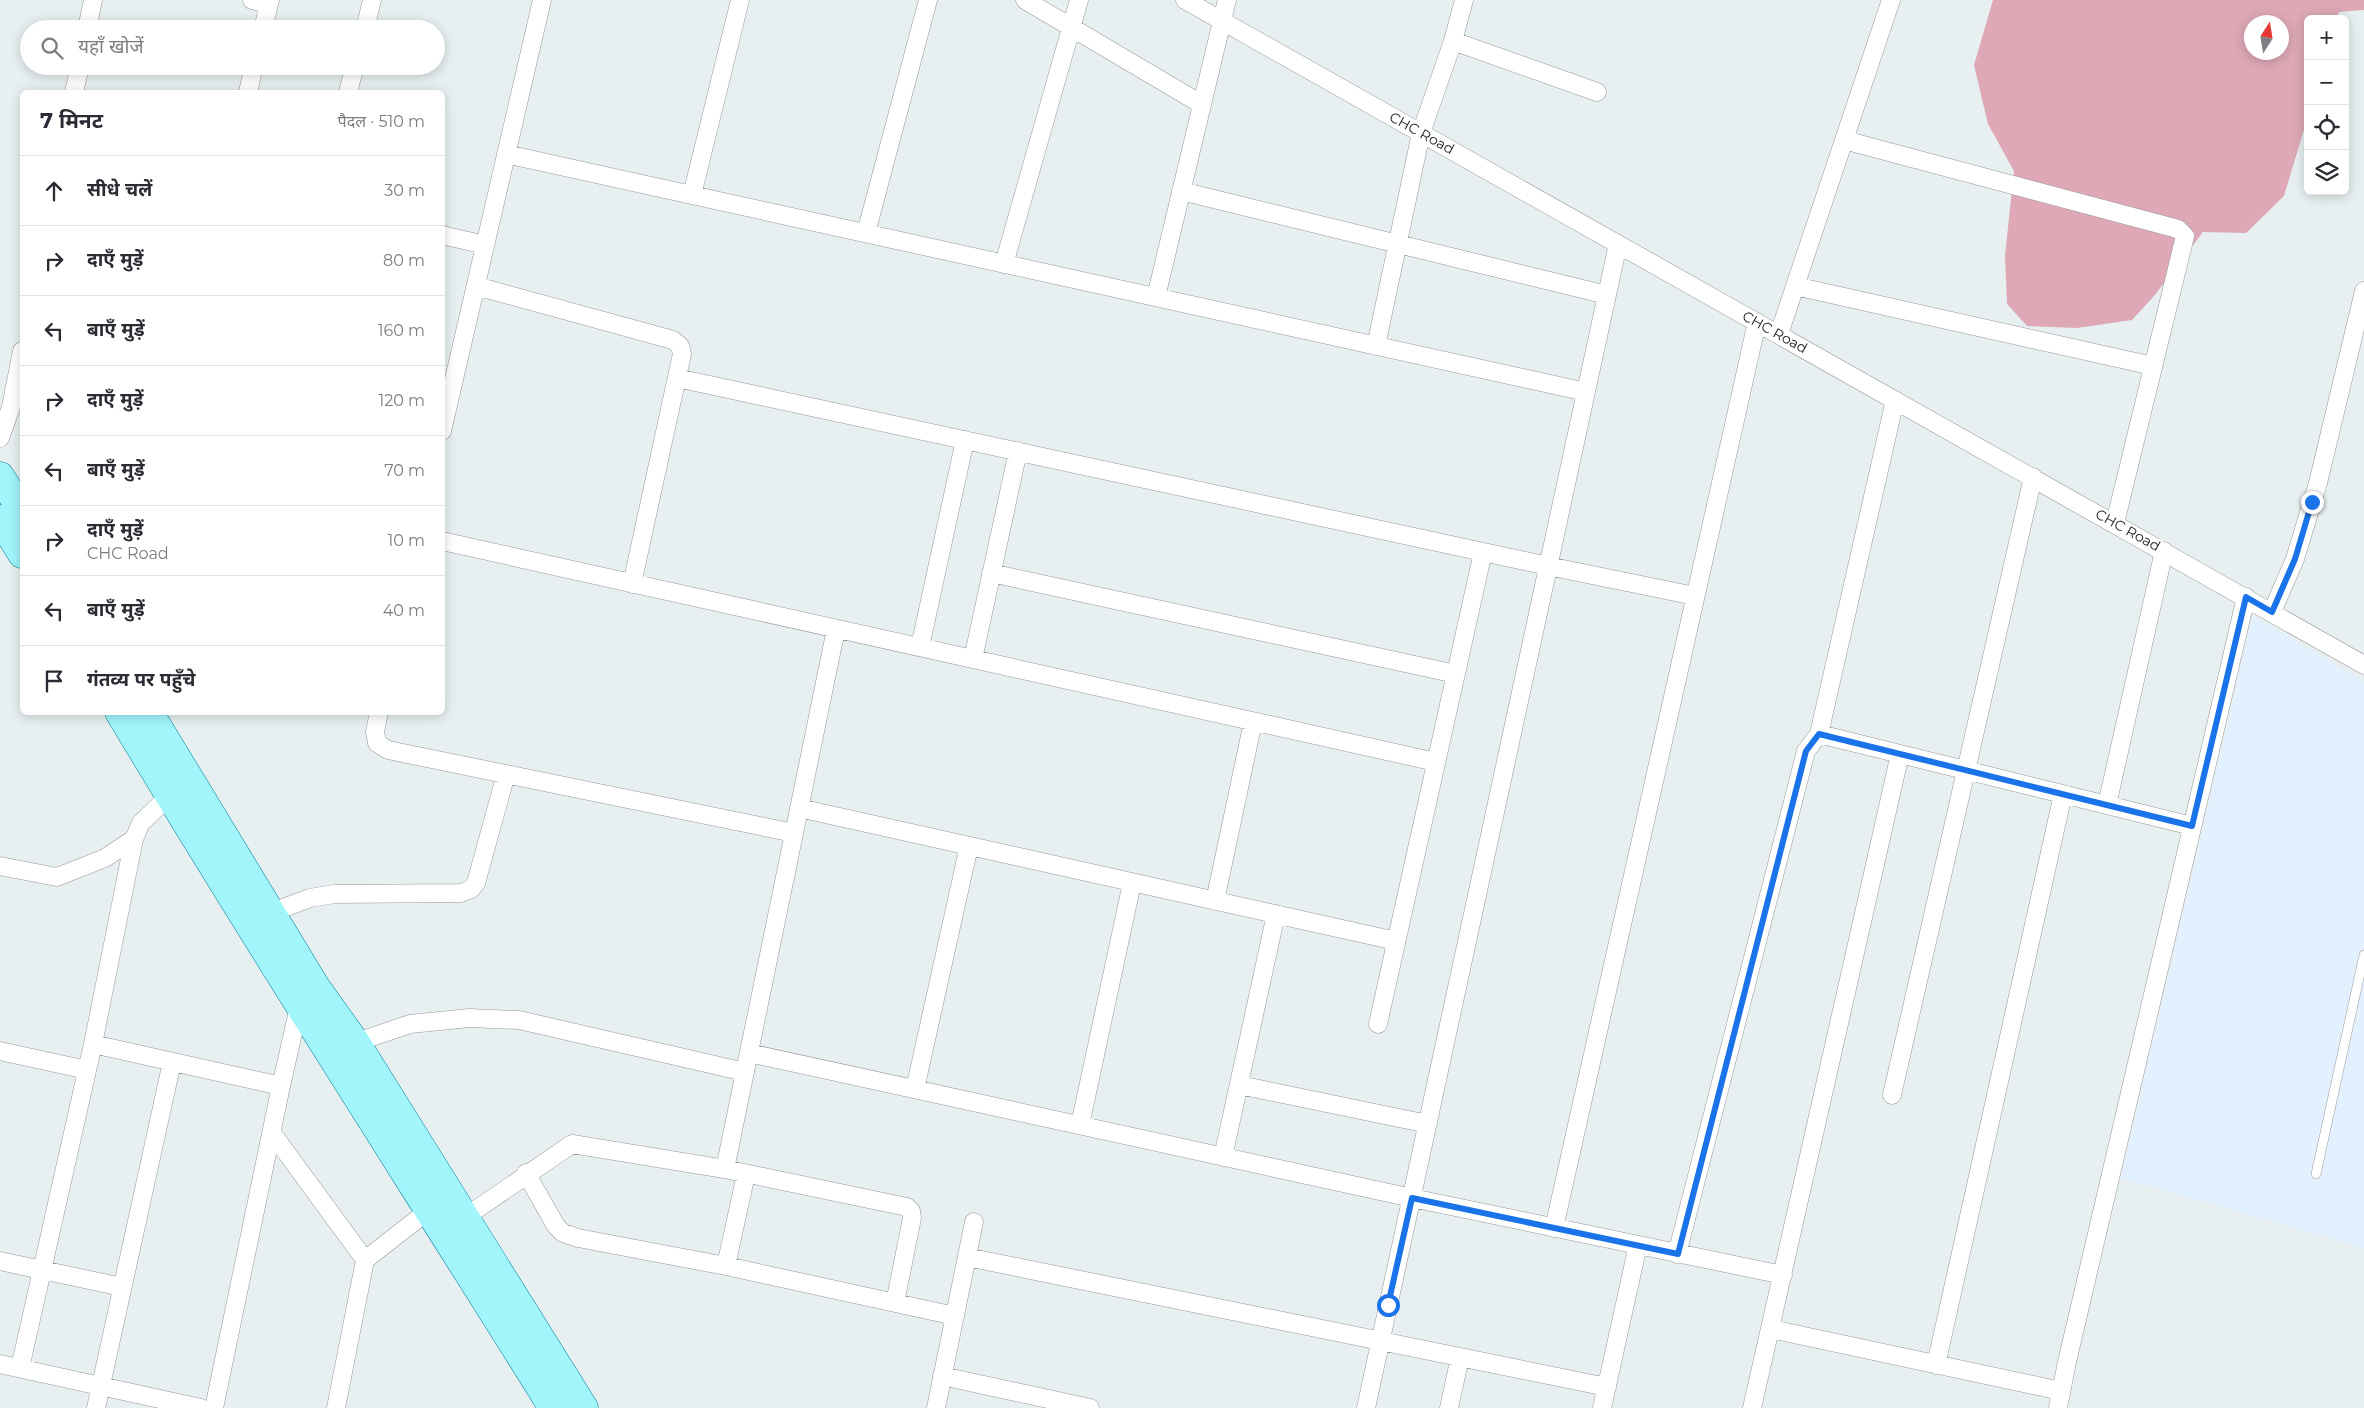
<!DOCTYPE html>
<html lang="hi">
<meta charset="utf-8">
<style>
:root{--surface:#fff;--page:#f2f2f3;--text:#2b2b33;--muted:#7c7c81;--line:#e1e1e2}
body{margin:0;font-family:Montserrat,"Noto Sans Devanagari",sans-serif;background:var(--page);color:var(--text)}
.controls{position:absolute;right:15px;top:15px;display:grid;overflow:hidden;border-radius:8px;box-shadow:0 2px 12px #0003}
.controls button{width:45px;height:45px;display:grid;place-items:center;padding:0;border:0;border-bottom:1px solid var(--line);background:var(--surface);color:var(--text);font:25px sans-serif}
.compass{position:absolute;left:2244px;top:15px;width:45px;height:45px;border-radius:50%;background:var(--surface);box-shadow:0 2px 12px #0003;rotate:12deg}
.stop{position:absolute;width:15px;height:15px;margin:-11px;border:4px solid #1a73e8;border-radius:50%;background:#fff}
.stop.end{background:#1a73e8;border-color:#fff;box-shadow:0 1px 5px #0008}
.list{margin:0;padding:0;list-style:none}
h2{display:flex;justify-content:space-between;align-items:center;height:65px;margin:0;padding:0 20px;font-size:21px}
h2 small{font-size:16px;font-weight:400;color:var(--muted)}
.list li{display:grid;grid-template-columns:32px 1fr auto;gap:15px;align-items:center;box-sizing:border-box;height:70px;padding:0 20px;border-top:1px solid var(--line)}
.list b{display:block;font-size:19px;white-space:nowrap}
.list p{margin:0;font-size:16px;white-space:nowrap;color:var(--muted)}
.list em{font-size:16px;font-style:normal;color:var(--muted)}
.icon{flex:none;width:28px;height:28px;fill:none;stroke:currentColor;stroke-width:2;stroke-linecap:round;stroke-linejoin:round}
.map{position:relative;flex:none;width:2364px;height:1408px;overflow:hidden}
.search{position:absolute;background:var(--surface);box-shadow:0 2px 12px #0003;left:20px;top:20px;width:425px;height:55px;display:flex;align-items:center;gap:12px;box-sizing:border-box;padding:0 18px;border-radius:28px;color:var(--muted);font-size:19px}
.panel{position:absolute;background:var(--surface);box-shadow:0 2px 12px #0003;left:20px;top:90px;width:425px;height:625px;border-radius:8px}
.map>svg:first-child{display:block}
.education{fill:#e2f0ff}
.water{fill:#dea8b6;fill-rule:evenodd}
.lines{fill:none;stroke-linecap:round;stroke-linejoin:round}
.service-casing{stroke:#979797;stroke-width:10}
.minor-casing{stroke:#979797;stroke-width:19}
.primary-casing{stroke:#01819c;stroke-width:29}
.service{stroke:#fff;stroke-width:9}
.minor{stroke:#fff;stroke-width:18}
.primary{stroke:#a1f5fb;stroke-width:28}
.route{stroke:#1a73e8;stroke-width:6}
.labels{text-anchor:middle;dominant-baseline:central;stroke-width:4.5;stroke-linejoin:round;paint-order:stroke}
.street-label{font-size:14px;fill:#202020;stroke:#fff}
</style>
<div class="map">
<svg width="2364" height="1408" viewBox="0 0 2364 1408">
<rect width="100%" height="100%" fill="#e7eff1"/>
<path class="education" d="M2253 616 2364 682V1248L2121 1178Z"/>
<path class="water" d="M1993 0H2364V10L2339 12 2336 19H2308V116L2284 196 2246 233 2203 232 2154 296 2132 320 2077 328 2027 326 2007 304 2005 256 2014 171 1988 124 1974 65ZM2252 22H2282V52H2252Z"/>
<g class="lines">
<g class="service-casing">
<path id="service" d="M2316 1174 2364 955"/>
</g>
<g class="minor-casing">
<path id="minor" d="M252 0 268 4
M1025 0 1201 104
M1185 0 2364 665
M87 29 93 0
M263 29 270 0
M365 29 372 0
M1453 41 1597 92
M74 92 80 66
M248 92 254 66
M348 92 355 66
M1844 140 2178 229 2185 236 2115 523
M506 154 1586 392
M1181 191 1607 295
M692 195 740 0
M866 233 928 0
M442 235 485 245
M1004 264 1079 0
M476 286 673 340 680 346 682 354 632 584
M1795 286 2153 366
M1156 297 1227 0
M1779 334 1891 0
M1376 346 1421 133 1453 41 1464 0
M677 378 1548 566 1695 596
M442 431 542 0
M0 438 11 407 22 351
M442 541 1436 762
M991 573 1456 674
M2272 612 2295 559 2318 483 2364 291
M920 647 965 440
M973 659 1018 451
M379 712 375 732 377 743 388 750 794 833
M1819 734 1895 400
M2107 805 2164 551
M799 808 1396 941
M0 866 57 877 105 858 134 839
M1215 901 1253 722
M270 913 310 898 334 894 461 893 471 889 476 883 506 774
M1378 1024 1483 552
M93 1044 281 1086
M348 1045 410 1024 469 1018 519 1020 745 1072
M0 1051 87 1070
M749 1053 1412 1198 1783 1275
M1239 1085 1428 1124
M915 1089 969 846
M1892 1095 2033 477
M1080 1125 1132 883
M272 1133 365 1260
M1223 1157 1276 914
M725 1169 836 629
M526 1173 556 1226 563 1233 578 1238 726 1266 955 1316
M458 1222 572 1144 725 1169 907 1207 911 1211 912 1218 895 1303
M1554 1228 1757 322
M1677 1254 1806 751 1819 734 2192 826
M967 1257 1607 1387
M0 1261 122 1287
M726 1266 746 1174
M1771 1329 2061 1391
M0 1364 201 1408
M1936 1365 2063 794
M20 1368 93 1044 134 839 141 823 169 796
M942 1376 1090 1408
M96 1408 172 1062
M214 1408 281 1086 299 1007
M336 1408 365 1260 429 1210
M936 1408 974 1222
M1366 1408 1618 244
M1449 1408 1460 1357
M1602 1408 1638 1245
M1752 1408 1900 754
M2058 1408 2067 1362 2246 597"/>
</g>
<g class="primary-casing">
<path id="primary" d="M0 476 22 511
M0 519 22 554
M119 712C260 947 408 1176 553 1408
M149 712 316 987 356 1043 584 1408"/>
</g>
<use href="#service" class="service"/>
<use href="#minor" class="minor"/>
<use href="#primary" class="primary"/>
</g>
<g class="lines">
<path class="route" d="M1388 1305 1412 1198 1678 1254 1806 751 1819 734 2192 826 2246 597 2272 612 2295 559 2312 502"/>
</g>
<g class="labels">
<g class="street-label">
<text transform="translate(1422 133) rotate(29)">CHC Road</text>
<text transform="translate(1775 332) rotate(29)">CHC Road</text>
<text transform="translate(2128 530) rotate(29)">CHC Road</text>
</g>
</g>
</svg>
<div class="controls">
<button>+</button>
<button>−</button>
<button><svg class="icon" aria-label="locate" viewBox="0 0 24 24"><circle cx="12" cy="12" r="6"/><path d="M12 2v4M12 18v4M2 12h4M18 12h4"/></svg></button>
<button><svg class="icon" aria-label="layers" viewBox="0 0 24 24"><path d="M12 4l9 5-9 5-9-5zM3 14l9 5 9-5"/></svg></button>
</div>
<svg class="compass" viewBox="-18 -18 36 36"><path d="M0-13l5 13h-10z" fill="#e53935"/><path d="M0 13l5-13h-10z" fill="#7c7c81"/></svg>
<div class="stop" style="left:1388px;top:1305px"></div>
<div class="stop end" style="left:2312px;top:502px"></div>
<div class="search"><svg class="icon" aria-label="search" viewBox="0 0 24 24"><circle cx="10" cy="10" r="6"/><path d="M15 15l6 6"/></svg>यहाँ खोजें</div>
<section class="panel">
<h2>7 मिनट<small>पैदल · 510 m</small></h2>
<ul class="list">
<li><svg class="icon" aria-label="ahead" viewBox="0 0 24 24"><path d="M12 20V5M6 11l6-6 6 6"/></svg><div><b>सीधे चलें</b></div><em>30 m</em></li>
<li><svg class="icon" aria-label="right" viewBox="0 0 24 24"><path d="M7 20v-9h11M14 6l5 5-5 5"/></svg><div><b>दाएँ मुड़ें</b></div><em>80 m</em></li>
<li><svg class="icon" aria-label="left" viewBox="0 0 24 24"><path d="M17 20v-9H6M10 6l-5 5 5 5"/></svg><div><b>बाएँ मुड़ें</b></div><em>160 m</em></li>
<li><svg class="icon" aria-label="right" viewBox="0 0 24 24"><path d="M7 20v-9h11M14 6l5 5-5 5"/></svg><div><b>दाएँ मुड़ें</b></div><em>120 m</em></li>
<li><svg class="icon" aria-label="left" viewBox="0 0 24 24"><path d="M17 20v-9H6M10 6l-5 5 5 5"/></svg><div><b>बाएँ मुड़ें</b></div><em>70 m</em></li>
<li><svg class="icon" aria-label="right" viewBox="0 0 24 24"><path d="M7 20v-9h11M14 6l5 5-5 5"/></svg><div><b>दाएँ मुड़ें</b><p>CHC Road</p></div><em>10 m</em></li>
<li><svg class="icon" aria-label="left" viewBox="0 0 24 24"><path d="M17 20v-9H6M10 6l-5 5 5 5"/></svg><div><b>बाएँ मुड़ें</b></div><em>40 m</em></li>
<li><svg class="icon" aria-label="arrive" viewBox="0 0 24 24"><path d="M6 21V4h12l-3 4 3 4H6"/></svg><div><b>गंतव्य पर पहुँचे</b></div></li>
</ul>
</section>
</div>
